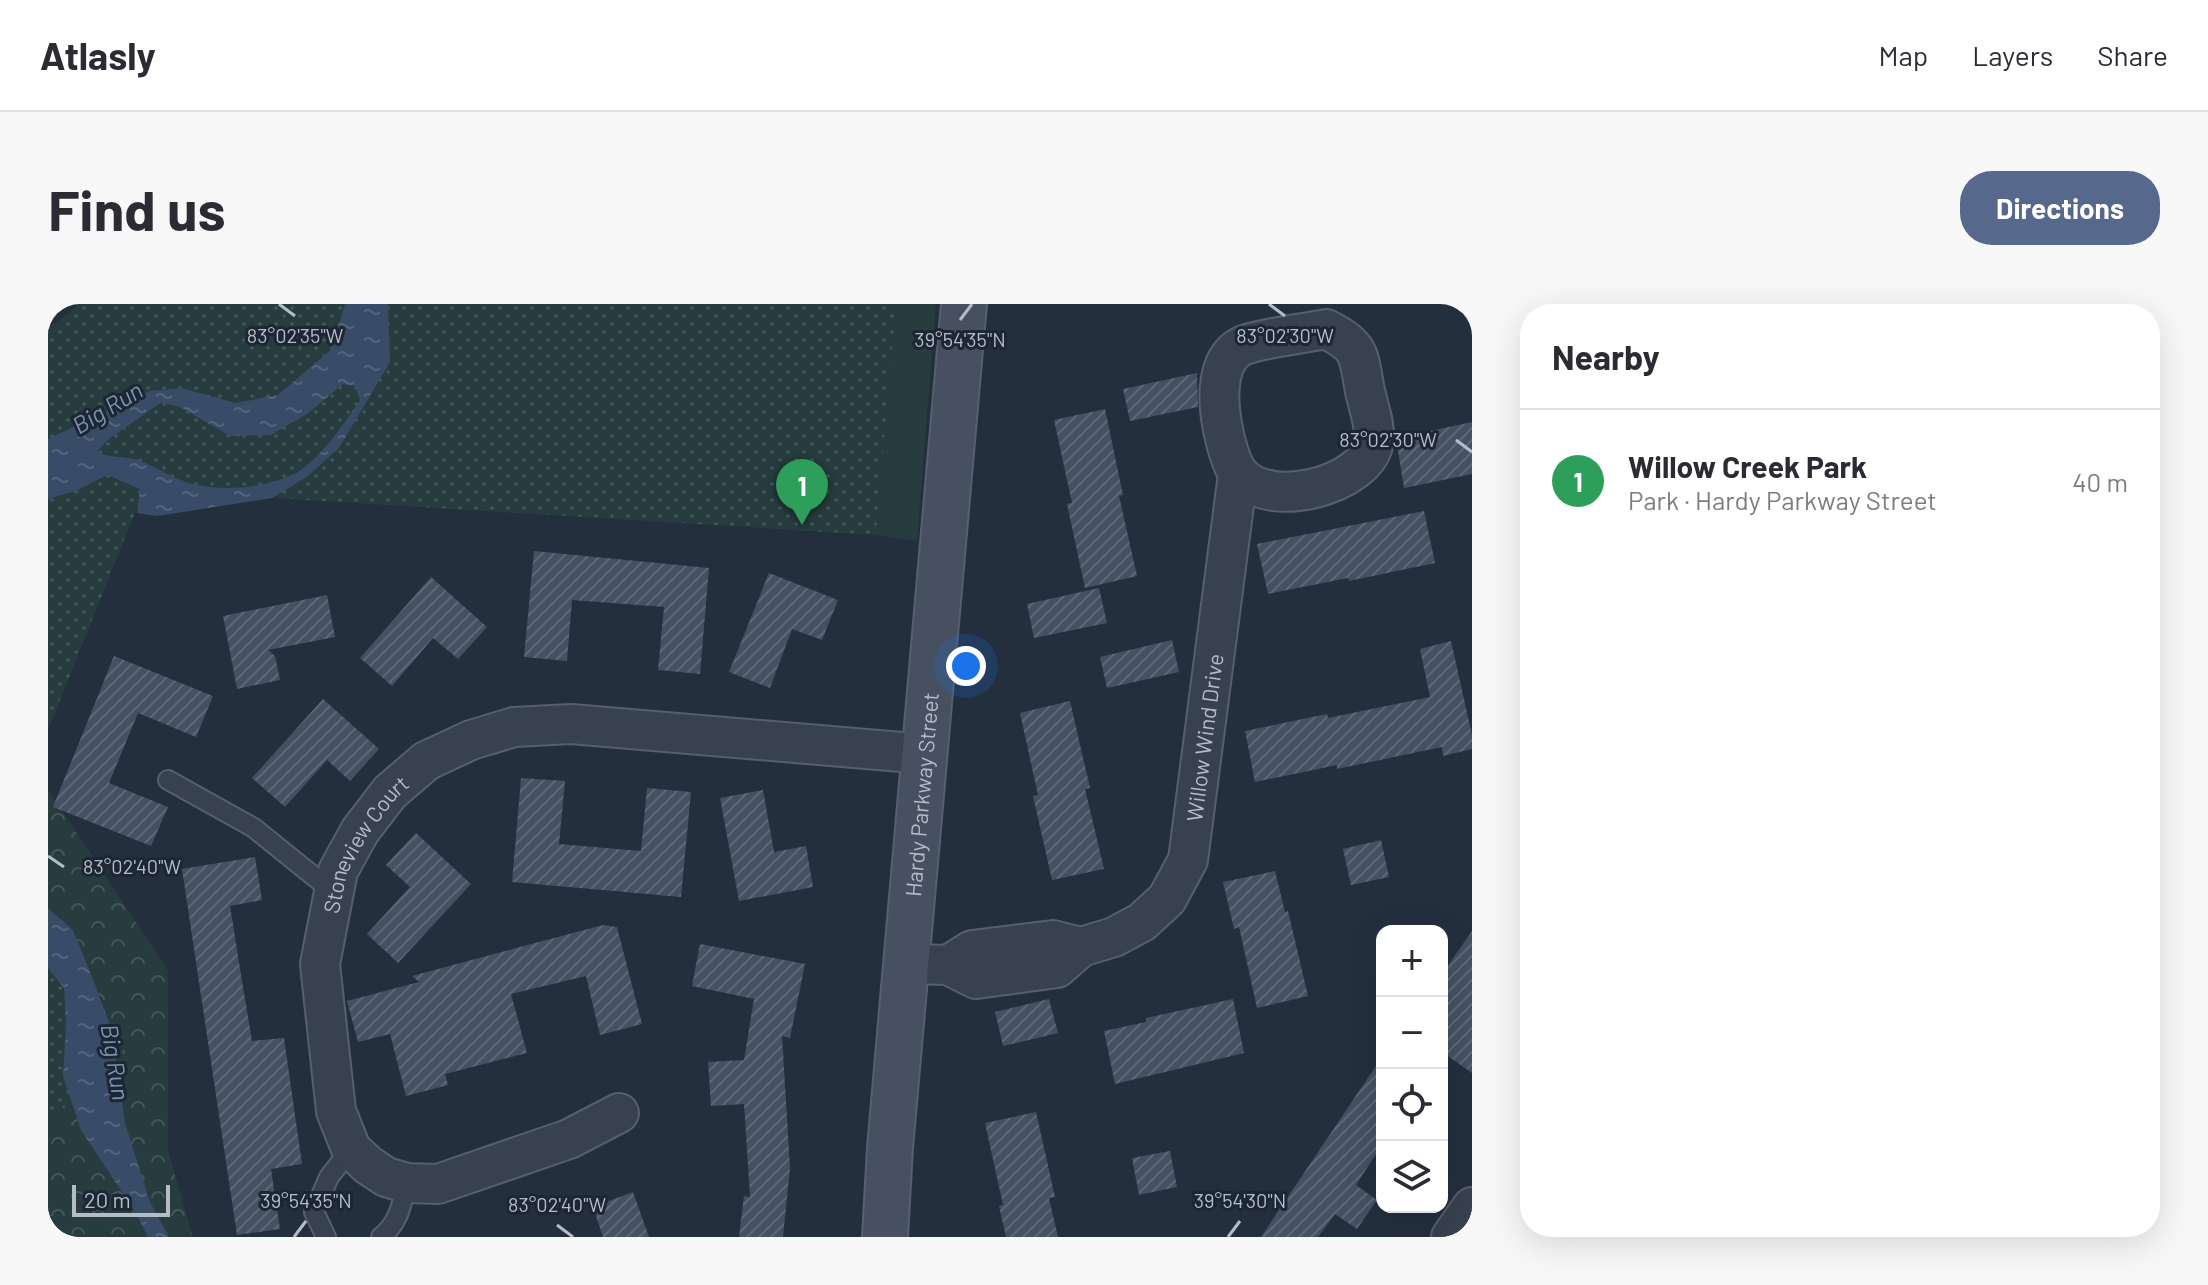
<!DOCTYPE html>
<meta charset="utf-8">
<style>
:root{--surface:#fff;--page:#f7f7f7;--text:#2b2b33;--muted:#7c7c81;--line:#e1e1e2;--accent:#56698c}
body{margin:0;font-family:Barlow,sans-serif;background:var(--page);color:var(--text)}
.controls{position:absolute;right:24px;bottom:24px;display:grid;overflow:hidden;border-radius:16px;box-shadow:0 8px 32px #0002}
.controls button{width:72px;height:72px;display:grid;place-items:center;padding:0;border:0;border-bottom:2px solid var(--line);background:var(--surface);color:var(--text);font:40px sans-serif}
.scale{position:absolute;left:24px;bottom:20px;width:98px;box-sizing:border-box;padding-left:8px;border:4px solid #b4bcc9;border-top:0;font-size:22px;line-height:28px;white-space:nowrap;color:#b4bcc9;-webkit-text-stroke:6px #1d2633;paint-order:stroke}
.you{position:absolute;left:918px;top:362px;width:28px;height:28px;margin:-20px;border:6px solid #fff;border-radius:50%;background:#1a73e8;box-shadow:0 0 0 12px #1a73e833}
.badge{display:grid;place-items:center;width:52px;height:52px;border-radius:50%;background:var(--accent);color:#fff;font-size:26px;font-weight:700}
.pin{position:absolute;translate:-50% -66px;filter:drop-shadow(0 2px 4px #0008)}
.pin::after{content:'';position:absolute;top:42px;width:28px;height:24px;background:inherit;clip-path:polygon(0 0,100% 0,50% 100%)}
.list{margin:0;padding:0;list-style:none}
h2{display:flex;justify-content:space-between;align-items:center;height:104px;margin:0;padding:0 32px;font-size:34px}
h2 small{font-size:26px;font-weight:400;color:var(--muted)}
.list li{display:grid;grid-template-columns:52px 1fr auto;gap:24px;align-items:center;box-sizing:border-box;height:144px;padding:0 32px;border-top:2px solid var(--line)}
.list b{display:block;font-size:30px;white-space:nowrap}
.list p{margin:0;font-size:26px;white-space:nowrap;color:var(--muted)}
.list em{font-size:26px;font-style:normal;color:var(--muted)}
.icon{flex:none;width:44px;height:44px;fill:none;stroke:currentColor;stroke-width:2;stroke-linecap:round;stroke-linejoin:round}
.map{position:relative;flex:none;width:1424px;height:933px;overflow:hidden;border-radius:32px}
header{display:flex;align-items:center;gap:48px;box-sizing:border-box;height:112px;padding:0 40px;background:var(--surface);border-bottom:2px solid var(--line)}
header strong{font-size:38px}
nav{display:flex;gap:44px;margin-inline-start:auto;font-size:28px}
.intro{display:flex;align-items:center;justify-content:space-between;box-sizing:border-box;height:192px;padding:0 48px}
h1{margin:0;font-size:56px}
.button{padding:20px 36px;border-radius:32px;background:var(--accent);color:#fff;font-size:28px;font-weight:700}
main{display:flex;gap:48px;padding:0 48px}
aside{flex:1;background:var(--surface);border-radius:32px;box-shadow:0 8px 32px #0002}
.map>svg:first-child{display:block}
.green{fill:#263c3f}
.forest{fill:url(#forest-crowns)}
.park{fill:url(#park-dots)}
.water{fill:url(#water-ripples);fill-rule:evenodd}
.building{fill:url(#building-hatch)}
.lines{fill:none;stroke-linecap:round;stroke-linejoin:round}
.service-casing{stroke:#565f6c;stroke-width:22}
.minor-casing{stroke:#565f6c;stroke-width:42}
.secondary-casing{stroke:#565f6c;stroke-width:48}
.service{stroke:#38414e;stroke-width:18}
.minor{stroke:#38414e;stroke-width:38}
.secondary{stroke:#465061;stroke-width:44}
.ticks{fill:none;stroke:#b4bcc9;stroke-width:3}
.labels{text-anchor:middle;dominant-baseline:central;stroke-width:6;stroke-linejoin:round;paint-order:stroke}
.street-label{font-size:22px;fill:#b4bcc9;stroke:#1d2633}
.water-label{font-size:24px;font-style:italic;fill:#7c92b1;stroke:#1d2633}
.ticks-label{font-size:20px;text-anchor:middle;fill:#b4bcc9;stroke:#1d2633;stroke-width:6;stroke-linejoin:round;paint-order:stroke}
</style>
<header>
<strong>Atlasly</strong>
<nav><a>Map</a><a>Layers</a><a>Share</a></nav>
</header>
<div class="intro"><h1>Find us</h1><a class="button">Directions</a></div>
<main>
<div class="map">
<svg width="1424" height="933" viewBox="0 0 1424 933">
<defs>
<pattern id="forest-crowns" width="20" height="18" patternUnits="userSpaceOnUse" patternTransform="scale(2)"><rect width="20" height="18" fill="#263c3f"/><path d="M2 6a3 3 0 1 1 6 0M12 15a3 3 0 1 1 6 0" fill="none" stroke="#435659"/></pattern>
<pattern id="park-dots" width="8" height="8" patternUnits="userSpaceOnUse" patternTransform="scale(2)"><rect width="8" height="8" fill="#263c3f"/><path d="M2 2h.1M6 6h.1" fill="none" stroke="#435659" stroke-width="1.8" stroke-linecap="round"/></pattern>
<pattern id="water-ripples" width="26" height="14" patternUnits="userSpaceOnUse" patternTransform="scale(2)"><rect width="26" height="14" fill="#394c67"/><path d="M2 4q2-2 4 0t4 0M15 11q2-2 4 0t4 0" fill="none" stroke="#53647b"/></pattern>
<pattern id="building-hatch" width="6" height="6" patternUnits="userSpaceOnUse" patternTransform="scale(2)"><rect width="6" height="6" fill="#455162"/><path d="M-1 1l2-2M0 6l6-6M5 7l2-2" fill="none" stroke="#5d6877"/></pattern>
</defs>
<rect width="100%" height="100%" fill="#242f3e"/>
<path class="green" d="M848 0H888L869 237 828 231Z"/>
<path class="forest" d="M0 486 120 666V846L145 933H0Z"/>
<path class="park" d="M32 0H848L828 231 96 186 0 426V25Z
M0 626 79 746 0 815Z"/>
<path class="water" d="M297 0H340L342 58 291 144 260 172 224 194 109 212 89 209 92 185 59 171 30 186 0 195V135L101 87 133 84 188 99 230 91 284 45ZM295 80 307 82 312 96C299 116 273 153 253 166 224 184 178 188 145 180 128 176 111 165 95 158 80 151 58 155 49 147L62 134 114 98 134 104 182 132 223 131 259 110Z
M0 604 25 626 46 678 63 724 77 819 102 898 121 933H100L86 906 33 826 15 772 18 719 16 684 0 664Z"/>
<path class="building" d="M1149 69 1150 103 1082 117 1075 85Z
M1057 105 1075 191 1071 192 1089 272 1037 284 1019 200 1024 199 1006 116Z
M1424 118V170L1356 184 1348 134Z
M1376 207 1387 259 1301 277 1300 274 1220 290 1209 240Z
M486 247 661 264 652 370 610 366 616 303 524 296 519 357 476 353Z
M721 269 790 296 774 336 744 325 722 384 681 368Z
M383 273 439 323 410 355 385 334 344 382 312 354Z
M1051 284 1059 319 986 334 979 300Z
M279 291 287 333 220 346 227 352 232 376 189 385 175 312Z
M1124 336 1131 368 1059 384 1052 353Z
M1403 337 1424 431V445L1395 452 1394 443 1289 465V461L1207 478 1197 427 1279 410 1280 414 1382 393 1372 345Z
M66 352 165 392 148 433 90 409 61 479 120 503 103 542 5 503Z
M275 395 331 445 302 477 279 456 237 503 204 474Z
M1022 397 1042 484 1037 485 1056 565 1004 576 985 492 990 491 972 409Z
M473 474 517 477 511 540 593 547 599 484 643 488 633 593 464 578Z
M715 486 726 548 758 542 765 583 691 597 672 494Z
M368 529 423 580 350 659 319 630 362 583 338 561Z
M1333 536 1341 573 1303 581 1295 545Z
M207 553 214 596 182 602 194 677 204 737 236 734 254 860 223 865 232 925 189 931 134 565Z
M1227 567 1237 608 1240 607 1260 692 1209 704 1191 623 1186 625 1175 578Z
M555 621 569 623 594 720 552 731 538 672 463 690 479 749 397 770 400 781 358 792 342 730 310 738 299 697 371 678 364 672Z
M1424 627V769L1394 748V670Z
M652 640 757 660 742 734 734 732 742 864 735 933H691L696 892 702 893 696 800 663 802 660 758 696 756 706 695 644 682Z
M1001 695 1010 729 955 742 947 708Z
M1185 695 1196 749 1067 780 1056 727 1098 718V714Z
M1334 753V841L1308 881 1329 896 1309 925 1287 910 1270 933H1213Z
M988 808 1007 893 1001 894 1010 933H958L951 902 955 901 937 819Z
M1122 847 1129 883 1091 891 1084 854Z
M585 888 601 933H555L545 903Z"/>
<g class="lines">
<g class="service-casing">
<path id="service" d="M120 476 206 524 284 587
M278 933 266 908 281 873 303 845
M333 933C351 919 354 899 359 879"/>
</g>
<g class="minor-casing">
<g id="minor">
<path d="M1278 25C1313 43 1310 49 1317 87 1320 101 1327 120 1326 134 1325 182 1207 213 1185 160 1173 130 1158 60 1194 42 1209 35 1259 29 1278 25Z"/>
<path id="s1" d="M859 660 900 661 928 675 1009 664 1033 643 1066 633 1094 618 1119 595 1140 556 1190 170"/>
<path d="M900 661 924 646 1005 636 1033 643"/>
<path id="s2" d="M571 809 521 835 390 880 359 879 338 873 320 861 303 845 288 807 272 660 290 567 312 527 342 488 378 457 423 436 466 423 523 420 877 450"/>
<path d="M1403 933 1424 903"/>
</g>
</g>
<g class="secondary-casing">
<g id="secondary">
<path id="s3" d="M837 933 842 844 916 0"/>
</g>
</g>
<use href="#service" class="service"/>
<use href="#minor" class="minor"/>
<use href="#secondary" class="secondary"/>
</g>
<path class="ticks" d="M231 0 247 12M1221 0 1237 12M912 16 924 0M1408 136 1424 148M0 552 16 563M509 921 525 933M246 933 258 917M1180 933 1192 917"/>
<g class="labels">
<g class="street-label">
<text stroke="none"><textPath href="#s1" startOffset="454">Willow Wind Drive</textPath></text>
<text stroke="none"><textPath href="#s3" startOffset="444">Hardy Parkway Street</textPath></text>
<text stroke="none"><textPath href="#s2" startOffset="612">Stoneview Court</textPath></text>
</g>
<g class="water-label">
<text transform="translate(59 103) rotate(-31)">Big Run</text>
<text transform="translate(68 758) rotate(81)">Big Run</text>
</g>
</g>
<g class="ticks-label">
<text x="1237" y="39">83°02'30"W</text>
<text x="247" y="39">83°02'35"W</text>
<text x="912" y="43">39°54'35"N</text>
<text x="1340" y="143">83°02'30"W</text>
<text x="84" y="570">83°02'40"W</text>
<text x="258" y="904">39°54'35"N</text>
<text x="1192" y="904">39°54'30"N</text>
<text x="509" y="908">83°02'40"W</text>
</g>
</svg>
<div class="controls">
<button>+</button>
<button>−</button>
<button><svg class="icon" aria-label="locate" viewBox="0 0 24 24"><circle cx="12" cy="12" r="6"/><path d="M12 2v4M12 18v4M2 12h4M18 12h4"/></svg></button>
<button><svg class="icon" aria-label="layers" viewBox="0 0 24 24"><path d="M12 4l9 5-9 5-9-5zM3 14l9 5 9-5"/></svg></button>
</div>
<div class="scale">20 m</div>
<div class="you"></div>
<div class="pin badge" style="left:754px;top:221px;background:#2e9e5b">1</div>
</div>
<aside>
<h2>Nearby<small></small></h2>
<ul class="list">
<li><span class="badge" style="background:#2e9e5b">1</span><div><b>Willow Creek Park</b><p>Park · Hardy Parkway Street</p></div><em>40 m</em></li>
</ul>
</aside>
</main>
